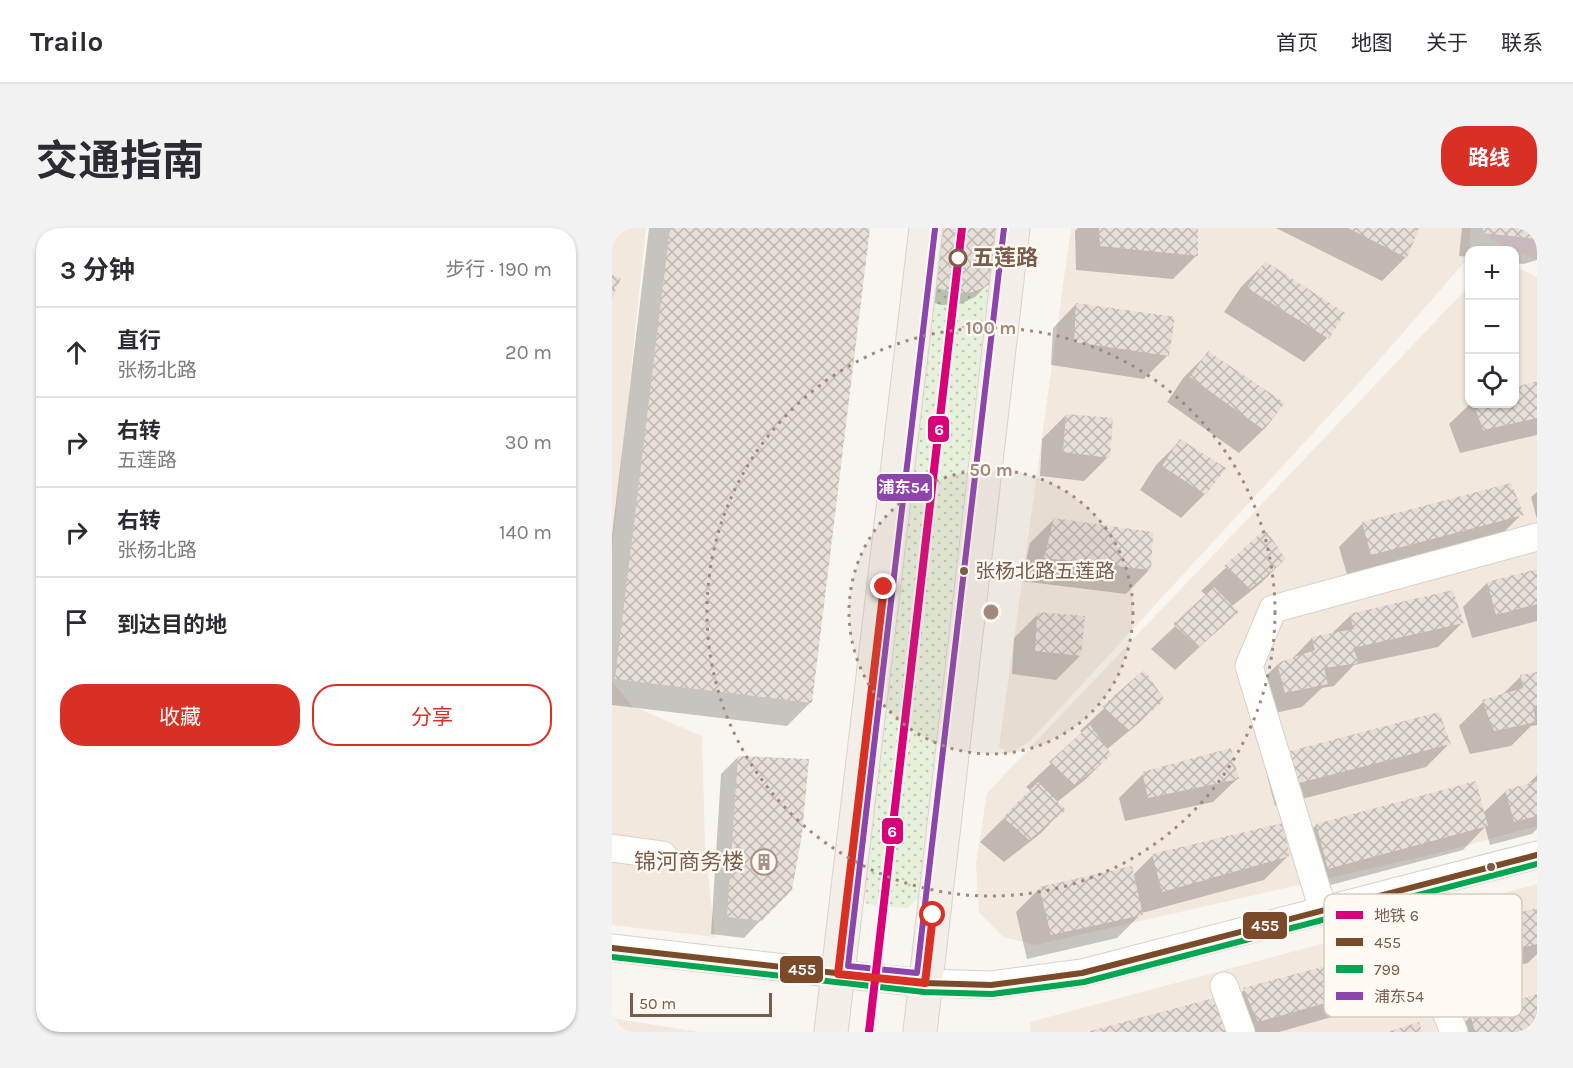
<!DOCTYPE html>
<html lang="zh">
<meta charset="utf-8">
<style>
:root{--surface:#fff;--page:#f2f2f3;--text:#2b2b33;--muted:#7c7c81;--line:#e1e1e2;--accent:#d93025}
body{margin:0;font-family:Karla,"Noto Sans SC",sans-serif;background:var(--page);color:var(--text)}
.controls{position:absolute;right:18px;top:18px;display:grid;overflow:hidden;border-radius:12px;box-shadow:0 2px 4px #0004}
.controls button{width:54px;height:54px;display:grid;place-items:center;padding:0;border:0;border-bottom:2px solid var(--line);background:var(--surface);color:var(--text);font:30px sans-serif}
.scale{position:absolute;left:18px;bottom:15px;width:142px;box-sizing:border-box;padding-left:6px;border:3px solid #7a5c4d;border-top:0;font-size:16px;line-height:21px;white-space:nowrap;color:#7a5c4d;-webkit-text-stroke:4px #fffaf3;paint-order:stroke}
.stop{position:absolute;width:18px;height:18px;margin:-14px;border:4px solid #d93025;border-radius:50%;background:#fff}
.stop.end{background:#d93025;border-color:#fff;box-shadow:0 2px 6px #0008}
.list{margin:0;padding:0;list-style:none}
h2{display:flex;justify-content:space-between;align-items:center;height:78px;margin:0;padding:0 24px;font-size:26px}
h2 small{font-size:20px;font-weight:400;color:var(--muted)}
.list li{display:grid;grid-template-columns:39px 1fr auto;gap:18px;align-items:center;box-sizing:border-box;height:90px;padding:0 24px;border-top:2px solid var(--line)}
.list b{display:block;font-size:22px;white-space:nowrap}
.list p{margin:0;font-size:20px;white-space:nowrap;color:var(--muted)}
.list em{font-size:20px;font-style:normal;color:var(--muted)}
.actions{display:flex;gap:12px;padding:18px 24px}
.actions a{flex:1;padding:14px 0;border:2px solid var(--accent);border-radius:24px;text-align:center;font-size:21px;color:var(--accent)}
.actions .main{background:var(--accent);color:#fff}
.icon{flex:none;width:33px;height:33px;fill:none;stroke:currentColor;stroke-width:2;stroke-linecap:round;stroke-linejoin:round}
.map{position:relative;flex:none;width:925px;height:804px;overflow:hidden;border-radius:24px}
header{display:flex;align-items:center;gap:36px;box-sizing:border-box;height:84px;padding:0 30px;background:var(--surface);border-bottom:2px solid var(--line)}
header strong{font-size:28px}
nav{display:flex;gap:33px;margin-inline-start:auto;font-size:21px}
.intro{display:flex;align-items:center;justify-content:space-between;box-sizing:border-box;height:144px;padding:0 36px}
h1{margin:0;font-size:42px}
.button{padding:15px 27px;border-radius:24px;background:var(--accent);color:#fff;font-size:21px;font-weight:700}
main{display:flex;gap:36px;padding:0 36px}
aside{flex:1;background:var(--surface);border-radius:24px;box-shadow:0 2px 4px #0004}
.map>svg:first-child{display:block}
.residential{fill:#f2e8de}
.medical{fill:#fae9e9}
.grass{fill:url(#grass-dots)}
.shadow{fill:#0003}
.building{fill:url(#building-cross-hatch)}
.lines{fill:none;stroke-linecap:round;stroke-linejoin:round}
.minor-casing{stroke:#d7d1cb;stroke-width:29}
.major-casing{stroke:#dad1cc;stroke-width:35}
.minor{stroke:#fefefd;stroke-width:27}
.major{stroke:#f3eee8;stroke-width:33}
.bus-1-casing{stroke:#fffaf3;stroke-width:10}
.bus-2-casing{stroke:#fffaf3;stroke-width:10}
.bus-3-casing{stroke:#fffaf3;stroke-width:10}
.bus-1{stroke:#7a4b2a;stroke-width:6}
.bus-2{stroke:#00a651;stroke-width:6}
.bus-3{stroke:#8e44ad;stroke-width:6}
.metro-1-casing{stroke:#fffaf3;stroke-width:12}
.metro-1{stroke:#d9017a;stroke-width:8}
.route{stroke:#d93025;stroke-width:8}
.ring{fill:none;stroke:#9f8a7d;stroke-width:3;stroke-dasharray:3 6}
.stop-dot{fill:#fffaf3;stroke:#7a5c4d;stroke-width:3}
.bus-dot{fill:#7a5c4d;stroke:#fffaf3;stroke-width:2}
.labels{text-anchor:middle;dominant-baseline:central;stroke-width:4.5;stroke-linejoin:round;paint-order:stroke}
.bus-label{font-size:20px;fill:#7a5c4d;stroke:#fffaf3;text-anchor:start}
.stop-label{font-size:22px;font-weight:bold;fill:#7a5c4d;stroke:#fffaf3;text-anchor:start}
.poi-label{font-size:22px;fill:#7a5c4d;stroke:#fffaf3;text-anchor:end}
.key{fill:#fffaf3;stroke:#d7cbc1;stroke-width:1.5}
.key-label{font-size:16px;fill:#7a5c4d}
.centre{fill:#9f8a7d;stroke:#fffaf3;stroke-width:3}
.ring-label{font-size:18px;text-anchor:middle;font-weight:bold;fill:#9f8a7d;stroke:#fffaf3;stroke-width:4.5;stroke-linejoin:round;paint-order:stroke}
.line-badge{stroke:#fffaf3;stroke-width:2}
.badge-label{font-size:16px;text-anchor:middle;font-weight:bold;fill:#fff}
</style>
<header>
<strong>Trailo</strong>
<nav><a>首页</a><a>地图</a><a>关于</a><a>联系</a></nav>
</header>
<div class="intro"><h1>交通指南</h1><a class="button">路线</a></div>
<main>
<aside>
<h2>3 分钟<small>步行 · 190 m</small></h2>
<ul class="list">
<li><svg class="icon" aria-label="ahead" viewBox="0 0 24 24"><path d="M12 20V5M6 11l6-6 6 6"/></svg><div><b>直行</b><p>张杨北路</p></div><em>20 m</em></li>
<li><svg class="icon" aria-label="right" viewBox="0 0 24 24"><path d="M7 20v-9h11M14 6l5 5-5 5"/></svg><div><b>右转</b><p>五莲路</p></div><em>30 m</em></li>
<li><svg class="icon" aria-label="right" viewBox="0 0 24 24"><path d="M7 20v-9h11M14 6l5 5-5 5"/></svg><div><b>右转</b><p>张杨北路</p></div><em>140 m</em></li>
<li><svg class="icon" aria-label="arrive" viewBox="0 0 24 24"><path d="M6 21V4h12l-3 4 3 4H6"/></svg><div><b>到达目的地</b></div></li>
</ul>
<div class="actions"><a class="main">收藏</a><a>分享</a></div>
</aside>
<div class="map">
<svg width="925" height="804" viewBox="0 0 925 804">
<defs>
<pattern id="grass-dots" width="8" height="8" patternUnits="userSpaceOnUse" patternTransform="scale(1.5)"><rect width="8" height="8" fill="#e7f0db"/><path d="M2 2h.1M6 6h.1" fill="none" stroke="#c0c6b4" stroke-width="1.8" stroke-linecap="round"/></pattern>
<pattern id="building-cross-hatch" width="8" height="8" patternUnits="userSpaceOnUse" patternTransform="scale(1.5)"><rect width="8" height="8" fill="#e6ded7"/><path d="M0 0l8 8M0 8l8-8" fill="none" stroke="#bfb7b1"/></pattern>
</defs>
<rect width="100%" height="100%" fill="#f9f5f0"/>
<path class="residential" d="M0 0H34L0 323Z
M459 0H859L858 22 857 29 747 155 418 513 398 525 387 519Z
M903 38 925 49V598L831 624 423 717 391 709 367 684 364 636 375 565 857 58 858 176H903Z
M0 453 20 478 90 508 93 620 103 709 0 697Z
M925 656V804H853L808 688Z
M784 696 826 804H419L418 794Z
M0 790 87 804H0Z"/>
<path class="medical" d="M879 0H925V32L878 11Z"/>
<path class="grass" d="M330 0H383L306 670 296 680 263 678 254 675 250 664Z"/>
<path class="shadow" d="M37 0H257L199 474 175 498 0 477V307Z
M308 0H383L376 56 363 69 348 76 329 77 313 72Z
M466 0H584L585 27 561 51 464 42 463 3Z
M664 0H805L794 29 770 53Z
M850 0H925V32L912 36 903 35V22H858V29L847 28Z
M653 35 731 85 715 110 692 134 612 84 629 59Z
M464 76 556 127 532 151 439 137 441 100Z
M596 125 671 175 651 202 627 225 555 174 572 149Z
M925 155V207L848 225 837 196 858 176H903V161Z
M454 187 496 229 472 253 428 248 430 211Z
M568 213 612 240 593 266 569 290 528 262 544 237Z
M925 264V291L919 269Z
M910 286 886 310 736 350 727 319 751 295Z
M442 291 537 342 514 366 409 353 418 315Z
M653 303 673 331 649 355 619 379 625 384 563 442 539 421 595 368 589 363Z
M925 342V393L860 410 851 379 875 355Z
M840 363 850 395 826 419 742 437 722 458 710 460 690 479 649 488 642 460 666 436 679 432 700 410 718 407 738 388Z
M426 386 468 428 444 452 400 446 402 410Z
M531 444 551 471 527 495 494 522 498 527 474 551 444 575 451 582 428 606 392 634 368 614 419 563 414 559 471 506 468 503Z
M925 445V497L919 498 899 518 858 526 847 498 871 474 888 469 909 448Z
M838 515 814 539 663 578 655 548 678 524Z
M126 529 149 692 132 710 99 706 109 546Z
M531 546 625 551 601 574 513 593 507 570Z
M925 547V601L920 606 878 617 873 599 851 622 692 664 680 621 704 597 871 585 894 563 914 558Z
M541 627 676 628 652 652 530 685 505 710 415 731 404 684 428 660 520 648Z
M925 681V726L916 735 813 762 800 733 824 709Z
M786 753 762 777 667 804H481L610 784 632 762Z
M925 768V804H843L859 788Z"/>
<path class="building" d="M58 0H258L200 475 3 451Z
M319 0H384L378 56 362 64 343 65 326 60 313 49Z
M487 0H586V28L488 18Z
M736 0H807L795 30Z
M871 0H925V11L871 5Z
M653 33 733 85 717 111 635 60Z
M0 47 9 50 0 71Z
M464 75 563 89 557 128 462 114Z
M596 123 673 175 652 202 578 149Z
M925 153V190L871 202 862 176H903V159Z
M454 186 501 190 498 230 451 224Z
M568 211 614 240 594 267 550 238Z
M899 255 912 287 759 327 750 294Z
M442 290 541 304 539 342 432 330Z
M653 301 674 331 638 361 612 338Z
M925 341V376L884 387 875 354Z
M602 359 627 384 587 419 561 396Z
M841 362 852 395 741 420 747 435 712 440 716 456 673 465 665 435 703 422 699 409 742 401 737 386Z
M425 384 473 388 469 428 423 423Z
M532 442 553 472 517 502 490 478Z
M925 444V477L921 478 924 494 882 503 870 472 911 460 908 447Z
M827 484 839 516 687 555 678 523Z
M478 497 500 527 463 557 437 534Z
M619 520 627 551 536 570 530 544Z
M126 528 197 531 190 606 180 662 150 693 115 689Z
M864 553 876 598 716 641 704 596Z
M925 553V588L902 594 893 562Z
M426 554 454 582 417 612 391 589Z
M671 595 678 628 550 664 540 626Z
M520 638 531 687 439 707 427 659Z
M925 680V716L837 738 824 708Z
M778 721 788 754 646 794 631 760Z
M925 766V800L908 804H863L858 786Z
M606 769 618 804H478V803Z
M807 794 810 804H776Z"/>
<g class="lines">
<g class="minor-casing">
<path id="minor" d="M0 620 51 627
M785 663 842 804
M711 682 637 438 661 381 925 309
M0 720 226 746 313 755 379 757 470 745 925 627
M612 758 629 804"/>
</g>
<g class="major-casing">
<path id="major" d="M219 804 314 0
M308 804 401 0"/>
</g>
<use href="#minor" class="minor"/>
<use href="#major" class="major"/>
<g class="bus-1-casing">
<path id="bus-1" d="M0 720 313 755 379 757 470 745 925 627"/>
</g>
<g class="bus-2-casing">
<path id="bus-2" d="M0 729 312 764 380 766 472 754 925 636"/>
</g>
<g class="bus-3-casing">
<path id="bus-3" d="M323 1 236 738 305 745 392 0"/>
</g>
<use href="#bus-1" class="bus-1"/>
<use href="#bus-2" class="bus-2"/>
<use href="#bus-3" class="bus-3"/>
<g class="metro-1-casing">
<path id="metro-1" d="M257 804 350 0"/>
</g>
<use href="#metro-1" class="metro-1"/>
</g>
<g class="lines">
<path class="route" d="M272 359 226 746 313 755 321 687"/>
</g>
<circle cx="379" cy="384" r="142" fill="#9f8a7d" fill-opacity=".12"/>
<g class="ring">
<circle cx="379" cy="384" r="142"/>
<circle cx="379" cy="384" r="284"/>
</g>
<defs>
<g id="building-ring" transform="scale(1.35)"><circle r="9.5" fill="#fffaf3" stroke="#a69286" stroke-width="1.5"/><path d="M-4-6H4V6H1V3H-1V6H-4ZM-2.5-4.3h1.7v1.8h-1.7ZM.8-4.3h1.7v1.8H.8ZM-2.5-1h1.7V.8h-1.7ZM.8-1h1.7V.8H.8Z" fill="#a69286"/></g>
</defs>
<g fill-rule="evenodd">
<use href="#building-ring" x="152" y="634"/>
</g>
<circle class="stop-dot" cx="346" cy="30" r="8"/>
<g class="bus-dot">
<circle cx="352" cy="343" r="5"/>
<circle cx="879" cy="639" r="5"/>
</g>
<g class="labels">
<g class="bus-label">
<text x="363" y="343">张杨北路五莲路</text>
</g>
<g class="stop-label">
<text x="360" y="30">五莲路</text>
</g>
<g class="poi-label">
<text x="132" y="634">锦河商务楼</text>
</g>
</g>
<rect x="712" y="666" width="198" height="123" rx="9" class="key"/>
<rect x="724" y="683" width="27" height="8" fill="#d9017a"/>
<rect x="724" y="710" width="27" height="8" fill="#7a4b2a"/>
<rect x="724" y="737" width="27" height="8" fill="#00a651"/>
<rect x="724" y="764" width="27" height="8" fill="#8e44ad"/>
<g class="key-label">
<text x="762" y="693">地铁 6</text>
<text x="762" y="720">455</text>
<text x="762" y="747">799</text>
<text x="762" y="774">浦东54</text>
</g>
<circle cx="379" cy="384" r="9" class="centre"/>
<g class="ring-label">
<text x="379" y="106">100 m</text>
<text x="379" y="248">50 m</text>
</g>
<g class="line-badge">
<rect x="315" y="187" width="23" height="28" rx="6" fill="#d9017a"/>
<rect x="264" y="245" width="57" height="29" rx="6" fill="#8e44ad"/>
<rect x="269" y="589" width="23" height="28" rx="6" fill="#d9017a"/>
<rect x="630" y="683" width="46" height="29" rx="6" fill="#7a4b2a"/>
<rect x="167" y="727" width="45" height="29" rx="6" fill="#7a4b2a"/>
</g>
<g class="badge-label">
<text x="327" y="207">6</text>
<text x="292" y="265">浦东54</text>
<text x="280" y="609">6</text>
<text x="653" y="703">455</text>
<text x="190" y="747">455</text>
</g>
</svg>
<div class="controls">
<button>+</button>
<button>−</button>
<button><svg class="icon" aria-label="locate" viewBox="0 0 24 24"><circle cx="12" cy="12" r="6"/><path d="M12 2v4M12 18v4M2 12h4M18 12h4"/></svg></button>
</div>
<div class="scale">50 m</div>
<div class="stop" style="left:321px;top:687px"></div>
<div class="stop end" style="left:272px;top:359px"></div>
</div>
</main>
